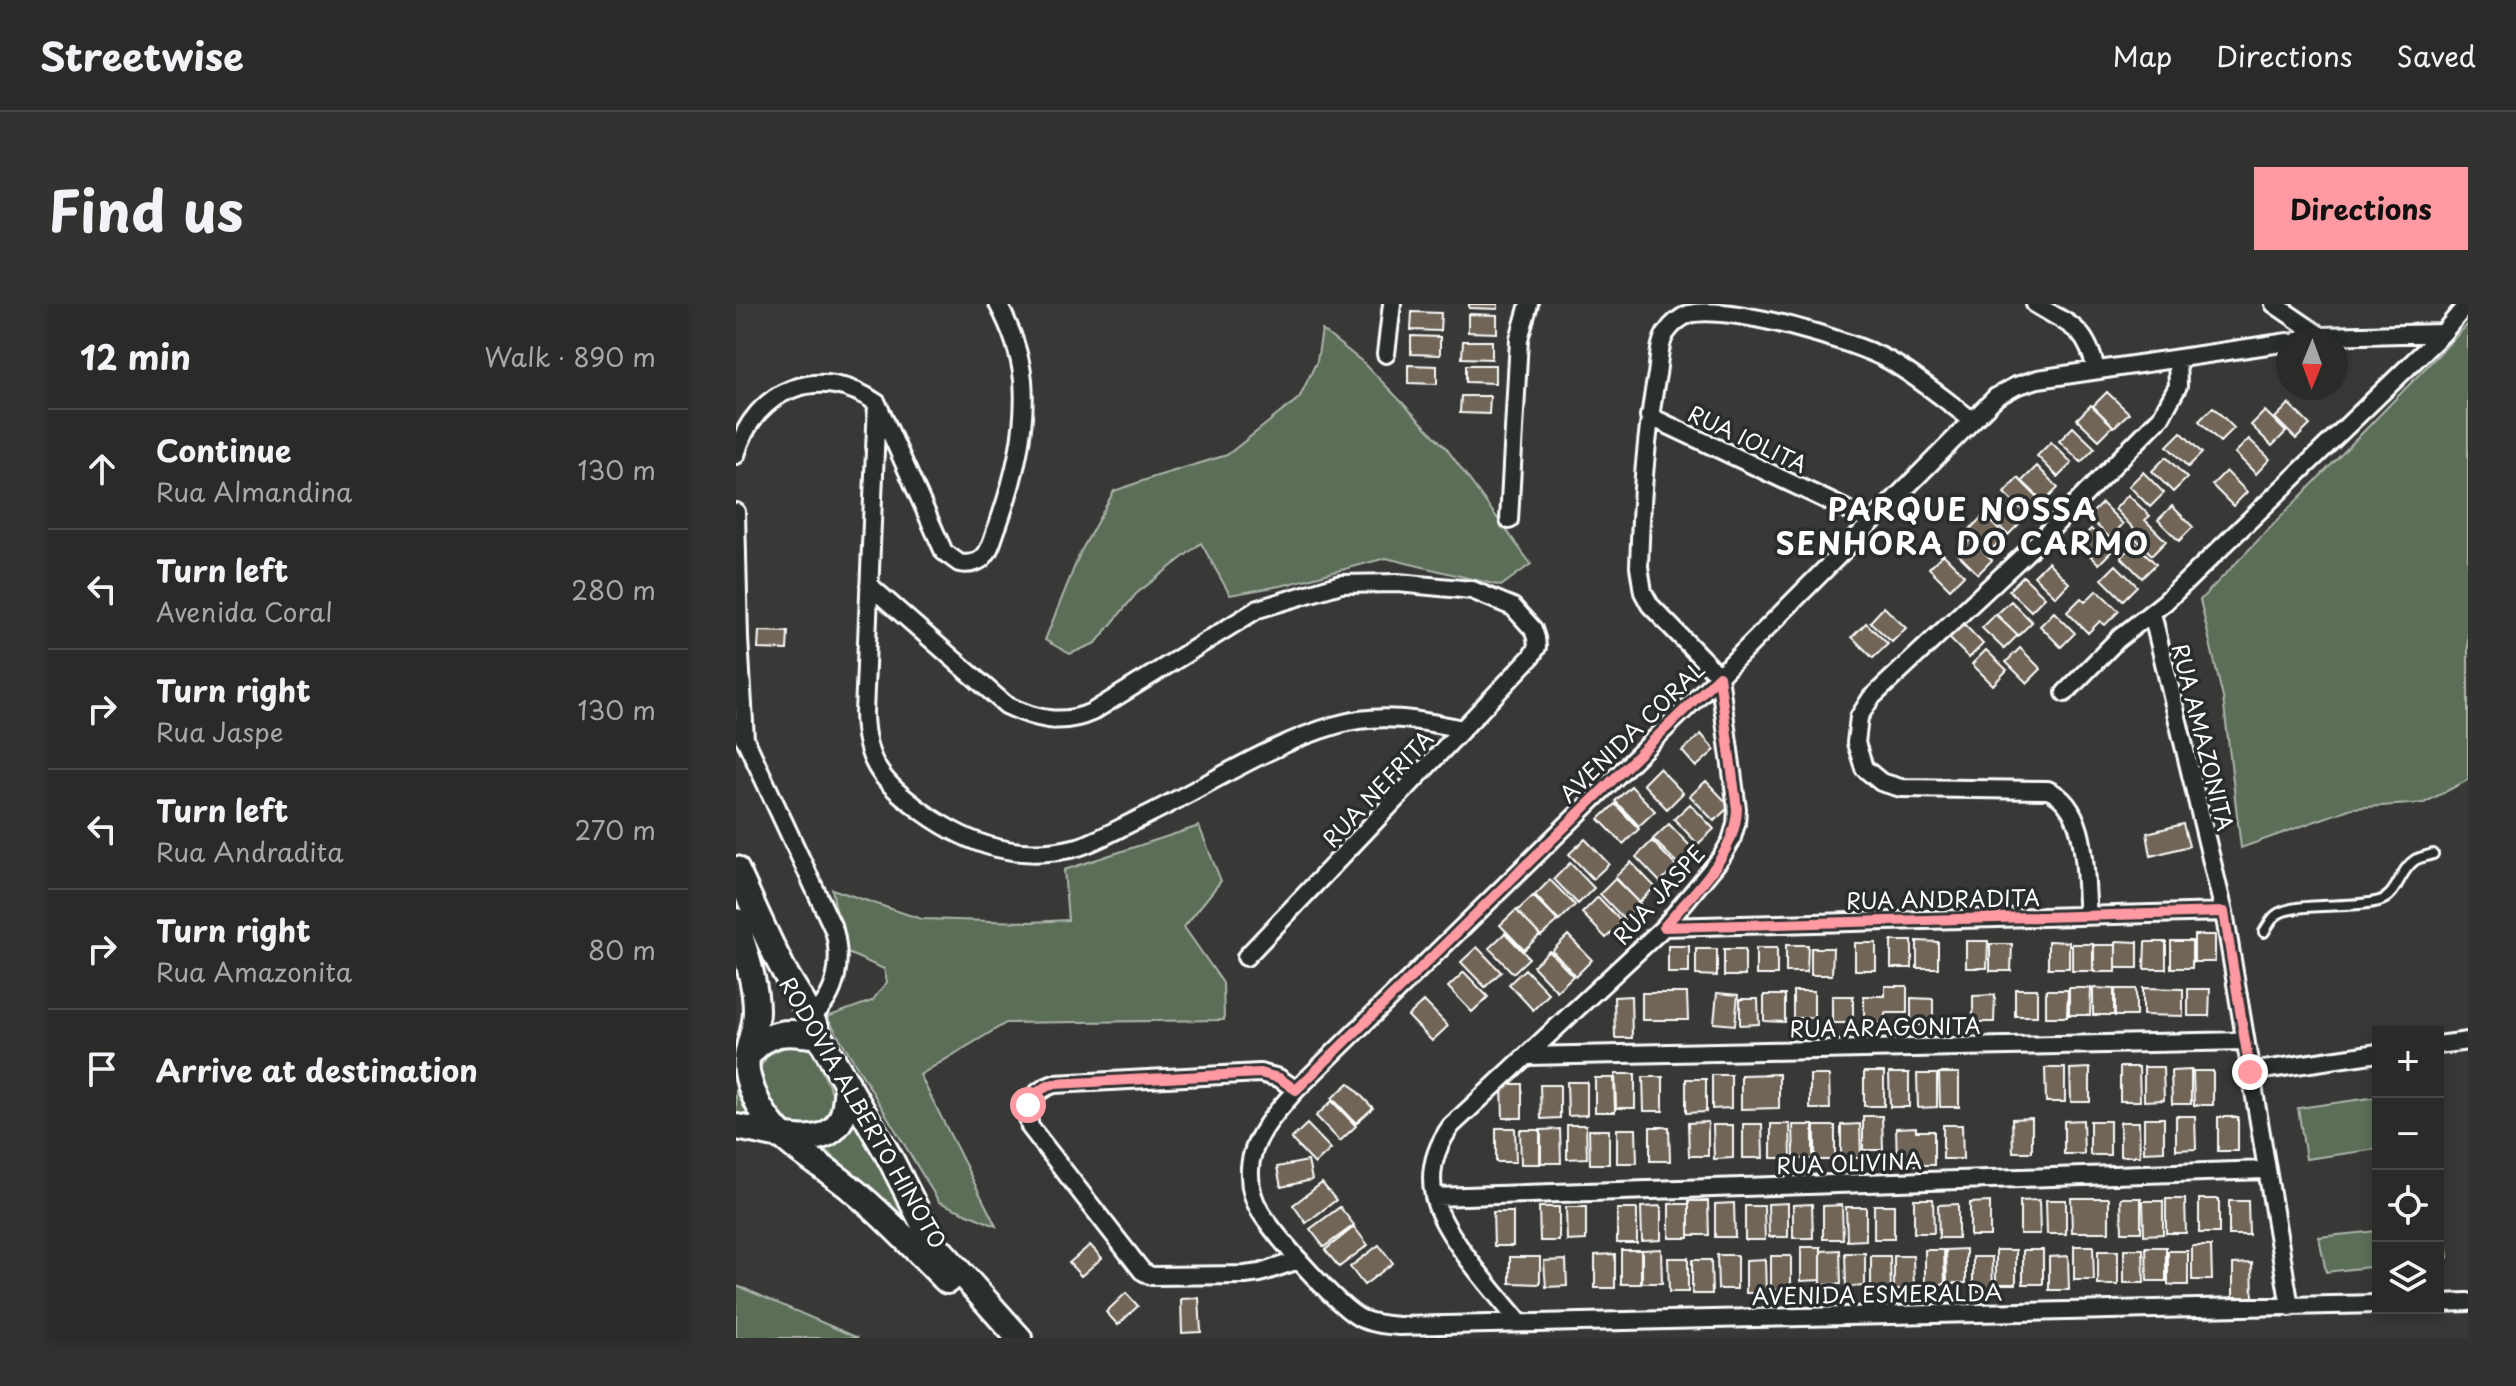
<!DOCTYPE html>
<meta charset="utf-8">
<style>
:root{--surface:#2a2a28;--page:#323230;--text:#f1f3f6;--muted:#a5a7a8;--line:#464645;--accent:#ff9aa2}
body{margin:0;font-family:"Playpen Sans",sans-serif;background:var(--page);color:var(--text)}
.controls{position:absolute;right:24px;bottom:24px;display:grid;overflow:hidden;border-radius:0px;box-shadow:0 4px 12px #0003}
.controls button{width:72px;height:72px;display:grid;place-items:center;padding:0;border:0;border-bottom:2px solid var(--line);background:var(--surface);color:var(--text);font:40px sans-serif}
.compass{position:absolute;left:1540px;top:24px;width:72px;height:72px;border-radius:50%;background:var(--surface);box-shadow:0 4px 12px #0003;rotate:181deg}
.stop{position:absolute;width:24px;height:24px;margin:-18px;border:6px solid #ff9aa2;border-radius:50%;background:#fff}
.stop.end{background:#ff9aa2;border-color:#fff;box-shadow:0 2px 8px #0008}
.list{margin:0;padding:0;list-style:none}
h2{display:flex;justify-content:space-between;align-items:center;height:104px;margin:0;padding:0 32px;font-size:34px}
h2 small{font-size:26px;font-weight:400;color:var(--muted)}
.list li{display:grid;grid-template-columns:52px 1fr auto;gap:24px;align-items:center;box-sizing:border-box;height:120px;padding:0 32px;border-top:2px solid var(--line)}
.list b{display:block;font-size:30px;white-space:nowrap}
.list p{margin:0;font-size:26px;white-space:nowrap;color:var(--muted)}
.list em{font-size:26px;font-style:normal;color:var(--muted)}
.icon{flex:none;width:44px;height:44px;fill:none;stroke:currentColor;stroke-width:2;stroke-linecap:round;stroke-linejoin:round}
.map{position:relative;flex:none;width:1732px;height:1034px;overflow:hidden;border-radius:0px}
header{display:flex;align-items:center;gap:48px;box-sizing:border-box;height:112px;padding:0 40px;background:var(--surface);border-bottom:2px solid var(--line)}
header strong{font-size:38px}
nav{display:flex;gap:44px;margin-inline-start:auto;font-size:28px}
.intro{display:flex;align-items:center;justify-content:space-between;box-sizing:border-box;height:192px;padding:0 48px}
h1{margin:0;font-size:56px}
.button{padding:20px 36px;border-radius:0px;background:var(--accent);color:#111;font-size:28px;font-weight:700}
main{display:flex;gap:48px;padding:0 48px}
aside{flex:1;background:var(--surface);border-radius:0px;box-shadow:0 4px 12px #0003}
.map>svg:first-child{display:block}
.green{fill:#5b6e58;stroke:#adb6ac;stroke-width:2}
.building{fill:#6f6556;stroke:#fff;stroke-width:2}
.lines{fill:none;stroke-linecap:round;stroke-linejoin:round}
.lane-casing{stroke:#fff;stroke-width:14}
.street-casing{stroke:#fff;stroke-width:22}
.primary-casing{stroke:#fff;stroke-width:30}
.lane{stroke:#2a2d2e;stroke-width:8}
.street{stroke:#2a2d2e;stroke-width:16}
.primary{stroke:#2a2d2e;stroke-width:24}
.route{stroke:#ff9aa2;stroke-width:10}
.labels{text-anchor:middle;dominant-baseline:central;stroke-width:7;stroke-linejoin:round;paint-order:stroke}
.street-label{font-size:22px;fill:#fff;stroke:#2a2d2e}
.district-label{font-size:30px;font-weight:bold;letter-spacing:2px;fill:#fff;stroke:#2a2d2e}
</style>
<header>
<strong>Streetwise</strong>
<nav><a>Map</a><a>Directions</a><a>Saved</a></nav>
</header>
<div class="intro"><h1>Find us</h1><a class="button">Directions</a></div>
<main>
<aside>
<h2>12 min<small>Walk · 890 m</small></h2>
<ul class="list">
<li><svg class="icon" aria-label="ahead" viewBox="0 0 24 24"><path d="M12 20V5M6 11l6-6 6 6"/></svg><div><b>Continue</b><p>Rua Almandina</p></div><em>130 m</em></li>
<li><svg class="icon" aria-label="left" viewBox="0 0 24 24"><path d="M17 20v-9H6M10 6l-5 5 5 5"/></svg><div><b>Turn left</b><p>Avenida Coral</p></div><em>280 m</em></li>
<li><svg class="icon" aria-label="right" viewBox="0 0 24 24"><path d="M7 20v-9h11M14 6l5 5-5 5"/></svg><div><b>Turn right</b><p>Rua Jaspe</p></div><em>130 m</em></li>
<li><svg class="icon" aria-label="left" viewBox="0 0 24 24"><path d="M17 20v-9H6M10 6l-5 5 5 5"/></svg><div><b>Turn left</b><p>Rua Andradita</p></div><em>270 m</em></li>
<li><svg class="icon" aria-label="right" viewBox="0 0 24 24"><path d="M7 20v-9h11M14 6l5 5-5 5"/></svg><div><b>Turn right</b><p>Rua Amazonita</p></div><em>80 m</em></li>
<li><svg class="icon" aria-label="arrive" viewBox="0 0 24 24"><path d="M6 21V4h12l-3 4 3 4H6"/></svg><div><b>Arrive at destination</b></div></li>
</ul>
</aside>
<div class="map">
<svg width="1732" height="1034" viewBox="0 0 1732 1034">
<rect width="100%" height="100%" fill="#383836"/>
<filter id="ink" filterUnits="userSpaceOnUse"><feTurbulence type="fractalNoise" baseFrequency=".0125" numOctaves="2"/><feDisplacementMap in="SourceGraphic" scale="16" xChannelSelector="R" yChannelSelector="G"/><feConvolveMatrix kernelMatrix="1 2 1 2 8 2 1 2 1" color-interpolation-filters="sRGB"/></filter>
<g filter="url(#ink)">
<path class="green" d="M1732 20V476L1688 499 1616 504 1505 544 1487 394 1464 296Z
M586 26 628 59 710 144 795 260 765 282 650 254 549 281 494 291 465 239 400 290 360 339 334 350 309 336 344 249 378 187 418 173 491 151 563 94 581 57Z
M463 522 485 577 448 623 487 679 488 716 270 719 184 771 260 922 203 898 91 713 136 697 151 678 148 665 107 647 96 585 185 615 295 618 332 616 328 566Z
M54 741 70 744 77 748 102 801 98 814 69 829 51 820 28 785 22 766 33 750Z
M4 780 16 819 0 818V782Z
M1642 793V845L1570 855 1562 804Z
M122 817 170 914 88 845 101 840Z
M1707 917 1712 953 1702 954V918Z
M1640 927 1642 962 1590 968 1583 933Z
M0 982 9 985 122 1034H0Z"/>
<path class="building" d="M733 0H762V5L733 4Z
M676 8 705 9 704 27 675 26Z
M732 10 761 11V29L732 28Z
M675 32 704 33V51L675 50Z
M727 37H756V55L726 54Z
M672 61 701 62V80L672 79Z
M730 61H759V79L730 78Z
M1371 88 1393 109 1378 123 1357 102Z
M725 92H754L753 110 724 109Z
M1553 100 1574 121 1560 135 1539 114Z
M1355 101 1377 122 1363 136 1341 115Z
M1477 103 1498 124 1484 138 1463 117Z
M1529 107 1550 128 1536 142 1515 121Z
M1337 123 1359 144 1345 158 1323 137Z
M1445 128 1466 149 1452 163 1431 142Z
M1513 135 1534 155 1520 170 1499 149Z
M1315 138 1336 159 1322 173 1301 152Z
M1430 153 1451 174 1437 188 1416 167Z
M1301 162 1322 184 1308 198 1286 177Z
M1490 167 1511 188 1497 202 1476 181Z
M1407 168 1428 189 1414 203 1393 182Z
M1282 174 1304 196 1290 210 1268 189Z
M1392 191 1414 212 1409 216 1430 237 1416 251 1395 230 1399 226 1379 205Z
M1265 196 1286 217 1272 231 1251 210Z
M1366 199 1387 220 1374 234 1352 213Z
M1436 202 1457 223 1443 237 1422 216Z
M1248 211 1269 232 1255 246 1234 225Z
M1355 225 1377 246 1363 260 1341 239Z
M1235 235 1256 256 1242 270 1221 249Z
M1399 239 1420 260 1406 274 1385 253Z
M1207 250 1228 271 1214 285 1193 264Z
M1312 258 1333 279 1320 293 1298 272Z
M1380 261 1401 282 1387 296 1366 275Z
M1287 272 1309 293 1295 307 1273 286Z
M1361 286 1383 307 1369 321 1364 317 1352 329 1331 308 1345 294 1349 298Z
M1275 297 1296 318 1282 332 1260 311Z
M1148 303 1170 324 1156 338 1134 318Z
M1318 308 1339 329 1325 343 1304 322Z
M1260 310 1282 331 1268 345 1246 324Z
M1226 318 1247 340 1233 354 1212 333Z
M1130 319 1152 340 1137 354 1116 333Z
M23 327 52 328 51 346 22 345Z
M1284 344 1305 365 1291 379 1270 358Z
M1250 346 1271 366 1257 381 1236 360Z
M965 430 979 446 960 463 946 447Z
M923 464 947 489 931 505 907 480Z
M970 477 994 502 978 517 954 492Z
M895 482 919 507 903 522 879 497Z
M879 500 903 525 887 540 863 515Z
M954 500 978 525 962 540 938 515Z
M933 520 957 545 942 560 917 535Z
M1447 520 1453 542 1415 552 1411 529Z
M849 535 873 560 857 575 833 550Z
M916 537 940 562 924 578 900 553Z
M895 558 919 583 903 598 879 573Z
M834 559 858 584 842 600 818 575Z
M879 575 904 600 888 615 864 590Z
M814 576 839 601 823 617 799 591Z
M797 592 822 617 805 632 781 607Z
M862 593 886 618 870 634 846 609Z
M780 606 804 631 788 646 764 621Z
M769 629 793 654 777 669 753 644Z
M832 631 856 656 840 672 816 647Z
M1458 631H1479V658H1458Z
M1155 637H1176V664H1155Z
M1181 637 1202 638V664H1181Z
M1230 637H1252L1251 664H1230Z
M1312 637 1333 638V664H1312Z
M1380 637 1402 638V664H1380Z
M1435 637H1456V664H1435Z
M1409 638H1430V665H1408Z
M1119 639H1140V666H1119Z
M1254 640H1276L1275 667H1254Z
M1336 640H1357V667H1336Z
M1050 641H1072L1071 668H1050Z
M1358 641H1380V668H1358Z
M932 642H953V669H932Z
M741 643 765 668 749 683 725 658Z
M1020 644H1041V671H1020Z
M1075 644H1097L1096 671H1075Z
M960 645H981V672L960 671Z
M988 645H1009V672H988Z
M813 647 837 672 821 687 797 662Z
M789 665 813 690 797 706 773 680Z
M728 668 752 693 736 708 712 683Z
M1149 682H1171V709H1149V719H1128V692H1149Z
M1333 684H1355L1354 711H1333Z
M1357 684 1378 685V711H1357Z
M1407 684 1447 685V712L1407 711Z
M1279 685H1301V712H1279Z
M1379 685H1400V712H1379Z
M1452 685H1474L1473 712H1452Z
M1310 686H1332L1331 713H1310Z
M1057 687H1078V714H1057Z
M906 689H951L952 716H906Z
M981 689 1002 691 999 721 978 719Z
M1028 691H1049V718L1028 717Z
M1259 691 1258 718H1237V692Z
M895 692 896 734H879L878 693Z
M1096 692H1117V719H1096Z
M1175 694 1197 695V721H1175Z
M1004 695H1022L1023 720 1004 721Z
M688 697 712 722 696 737 672 712Z
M1384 763H1403L1404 797H1384Z
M1408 763H1427L1428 796 1408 797Z
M1309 764H1329V798H1310Z
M1354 764V798H1335L1334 765Z
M1455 766V800H1436L1435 767Z
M1457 767H1477V801H1458Z
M1128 768H1148V802H1128Z
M1153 769H1173V803H1154Z
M1203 769H1223V803H1204Z
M879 770H899V804H880Z
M1043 770V804L1005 805V771Z
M1181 770H1201V803L1182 804Z
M976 771H995V804L976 805Z
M1074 771H1093L1094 805H1074Z
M907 773H927V807H908Z
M859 774H878L879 808H859Z
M950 775H970V808L950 809Z
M831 778H851V811L832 812Z
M613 779 637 804 620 819 596 794Z
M766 780H786V814H767Z
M804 781H824V814L805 815Z
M596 797 620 822 604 837 580 812Z
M1127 812H1146L1147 846H1127Z
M1440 812H1459L1460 845 1440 846Z
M1482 813H1502V847H1482Z
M1296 814V848H1277L1276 815Z
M1408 814H1428V847L1408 848Z
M1347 816 1348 850H1328V817Z
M1354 817H1374V851H1354Z
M972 818V852H953L952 819Z
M1384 818H1403L1404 852H1384Z
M571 820 595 845 579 860 555 835Z
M1007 820H1026L1027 854H1007Z
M1035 820H1054L1055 854H1035Z
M1124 820 1125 854H1105V821Z
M831 821H850L851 854 831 855Z
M977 821H997V854L978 855Z
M1057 821H1077V855H1058Z
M1207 821H1226L1227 855H1207Z
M1079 822H1099V856H1079Z
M914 823H933L934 857H914Z
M1180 823V827H1198V861H1179V857H1161L1160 824Z
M760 824H779L780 858H760Z
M824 825 825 859H805V826Z
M881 825H900L901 859H881Z
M784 826H804V860H785Z
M853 826H873V860H854Z
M572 857 576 876 545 883 541 863Z
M586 879 600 896 570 919 557 901Z
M1335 894H1373V928H1336Z
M1385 894H1405V928H1386Z
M1178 895H1197L1198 929H1178Z
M1430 895H1449L1450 929H1430Z
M1463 895H1483V929H1463Z
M1303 896 1304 930H1284V897Z
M1310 896H1330V930H1311Z
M953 897H972L973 931H953Z
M1407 897H1427V930L1408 931Z
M1493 897H1512L1513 931H1493Z
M1254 898V932H1234V899Z
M998 899 999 933H979V900Z
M1052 899V933H1033L1032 900Z
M933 900H953V934H933Z
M1076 900 1077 934H1057V901Z
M1222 900V934H1203L1202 901Z
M1106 901 1107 935H1087V902Z
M1138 901H1158V935H1138Z
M925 902V936L906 937 905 903Z
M1009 902H1028L1029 936H1009Z
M604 903 618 921 588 943 574 925Z
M803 903H823V937H804Z
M830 903H850V936L831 937Z
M1110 903H1130V936L1111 937Z
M881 905H901V939H881Z
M757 908H777V942H758Z
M618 923 632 941 603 963 589 946Z
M354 941 366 954 345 972 333 959Z
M643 941 657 959 628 981 614 963Z
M1338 942H1357L1358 976H1338Z
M1456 942H1475L1476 976H1456Z
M1065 943H1085V976L1065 977Z
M1410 943H1430V977H1411Z
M925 945 926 979H906V946Z
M1230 945V979H1211L1210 946Z
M1388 945H1407L1408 979H1388Z
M885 946H905V980H885Z
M1104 946 1105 980 1085 981V947Z
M1189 946H1208L1209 980H1189Z
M1260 946H1280V980H1260Z
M1287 946H1307V980H1287Z
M1362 947H1382V981H1362Z
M1432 947H1452V981H1432Z
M1109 949H1129V982L1110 983Z
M879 950V984H859V951Z
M981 951H1001V985H982Z
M1035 952H1055V986H1035Z
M1135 952H1154L1155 986H1135Z
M1158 952H1177L1178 986H1158Z
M1332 952 1333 986H1313V953Z
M774 953H804V980L774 979Z
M1237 953H1256L1257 987H1237Z
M932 954H952V988H933Z
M1029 955 1030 989H1010V956Z
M830 956 831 982 810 983 808 957Z
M956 956H975L976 990H956Z
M1516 959 1517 993H1497V960Z
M390 989 402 1002 382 1021 370 1008Z
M463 994 465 1028 446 1029 445 995Z"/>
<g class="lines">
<g class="lane-casing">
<path id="lane" d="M1528 628C1531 623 1535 616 1539 612 1555 597 1616 605 1643 597 1662 592 1663 566 1679 556 1684 553 1692 552 1697 550"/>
</g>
<g class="street-casing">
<path id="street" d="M1299 0C1335 22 1349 22 1360 65
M1538 0 1585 32
M1563 36 1585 32 1707 29
M1552 38 1302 75 1280 82 1260 93 983 372 560 786C539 809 512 838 514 871 514 883 518 897 524 907 538 930 603 1005 626 1015 638 1020 650 1021 663 1022L1642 1000
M650 50 656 0
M141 99 128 409C129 461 148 479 187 508 234 542 284 558 342 543 362 537 383 524 403 515 468 484 531 441 600 421 643 408 684 416 726 425
M913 112 1135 217
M0 151C18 84 85 59 141 99L208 248 223 259C233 261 244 259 250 250 256 242 258 230 262 221 278 175 291 125 287 76 284 49 275 24 262 0
M0 208 3 335 9 435
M773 216 783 35 793 0
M133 281 270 401C299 415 325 422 356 408L522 305 605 280 662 279 736 286 777 303 797 325 800 334 801 343 795 353 510 653
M1416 309 1488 608 1554 1003
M1329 389 1382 335 1429 298 1707 29 1731 0
M0 422 10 437 98 626C106 657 102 691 76 712
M1352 612C1348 572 1354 504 1312 486L1165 484 1145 478 1128 464 1120 439 1123 413 1135 394 1308 232 1425 113 1442 82 1441 56
M928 623 1488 608
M1702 741 1732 737
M790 752 1509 737
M1514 768 1642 749
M560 786 543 774 524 769 318 780C297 787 288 801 294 823L406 967 415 972 509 971 524 969 563 956
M698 893 1530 866
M1702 999 1732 998
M784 1019C759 988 705 929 698 892 692 866 700 843 715 822L928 623 985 554 995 537 1000 520 1001 505 983 372 914 301 907 288 903 263C905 199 909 134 921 70 923 57 923 39 930 29 936 20 943 14 953 10 992 0 1115 36 1152 56 1182 73 1209 96 1236 116"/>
</g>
<g class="primary-casing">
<path id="primary" d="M0 565C16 599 30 633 48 667 60 689 75 708 83 732L154 854 196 937 283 1034
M0 617C8 646 20 677 20 707 20 731 6 749 12 773 28 835 73 849 118 887 151 914 181 947 211 977
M11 753C32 725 51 727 83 732
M0 823C32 827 92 853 107 810 110 801 110 789 111 779"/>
</g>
<use href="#lane" class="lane"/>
<use href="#street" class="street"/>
<use href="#primary" class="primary"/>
</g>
</g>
<g class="lines" filter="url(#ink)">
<path class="route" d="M292 801C299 789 305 784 318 780L524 769 543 774 560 786 983 372 1001 505C999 553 957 588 928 623L1488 608 1514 768"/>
</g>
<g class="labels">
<g class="street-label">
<text transform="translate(1012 134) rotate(25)">RUA IOLITA</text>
<text transform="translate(895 427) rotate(-44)">AVENIDA CORAL</text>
<text transform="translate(1468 433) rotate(76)">RUA AMAZONITA</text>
<text transform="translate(641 484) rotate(-47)">RUA NEFRITA</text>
<text transform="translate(922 590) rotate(-48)">RUA JASPE</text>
<text transform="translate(1207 594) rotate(-1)">RUA ANDRADITA</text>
<text transform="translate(1149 722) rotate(-1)">RUA ARAGONITA</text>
<text transform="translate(128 808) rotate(60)">RODOVIA ALBERTO HINOTO</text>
<text transform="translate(1113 858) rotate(-2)">RUA OLIVINA</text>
<text transform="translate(1141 989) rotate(-1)">AVENIDA ESMERALDA</text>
</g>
<g class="district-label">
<text x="1227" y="204">PARQUE NOSSA<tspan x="1227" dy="34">SENHORA DO CARMO</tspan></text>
</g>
</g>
</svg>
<div class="controls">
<button>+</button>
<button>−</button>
<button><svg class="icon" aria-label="locate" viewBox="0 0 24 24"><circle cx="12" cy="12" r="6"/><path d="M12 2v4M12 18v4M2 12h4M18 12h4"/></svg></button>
<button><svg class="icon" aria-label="layers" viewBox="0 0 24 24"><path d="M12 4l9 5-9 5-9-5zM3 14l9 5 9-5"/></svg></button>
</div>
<svg class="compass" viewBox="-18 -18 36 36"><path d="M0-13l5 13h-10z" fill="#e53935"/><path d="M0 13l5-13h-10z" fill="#a5a7a8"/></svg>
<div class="stop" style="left:292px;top:801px"></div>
<div class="stop end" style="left:1514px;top:768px"></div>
</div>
</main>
